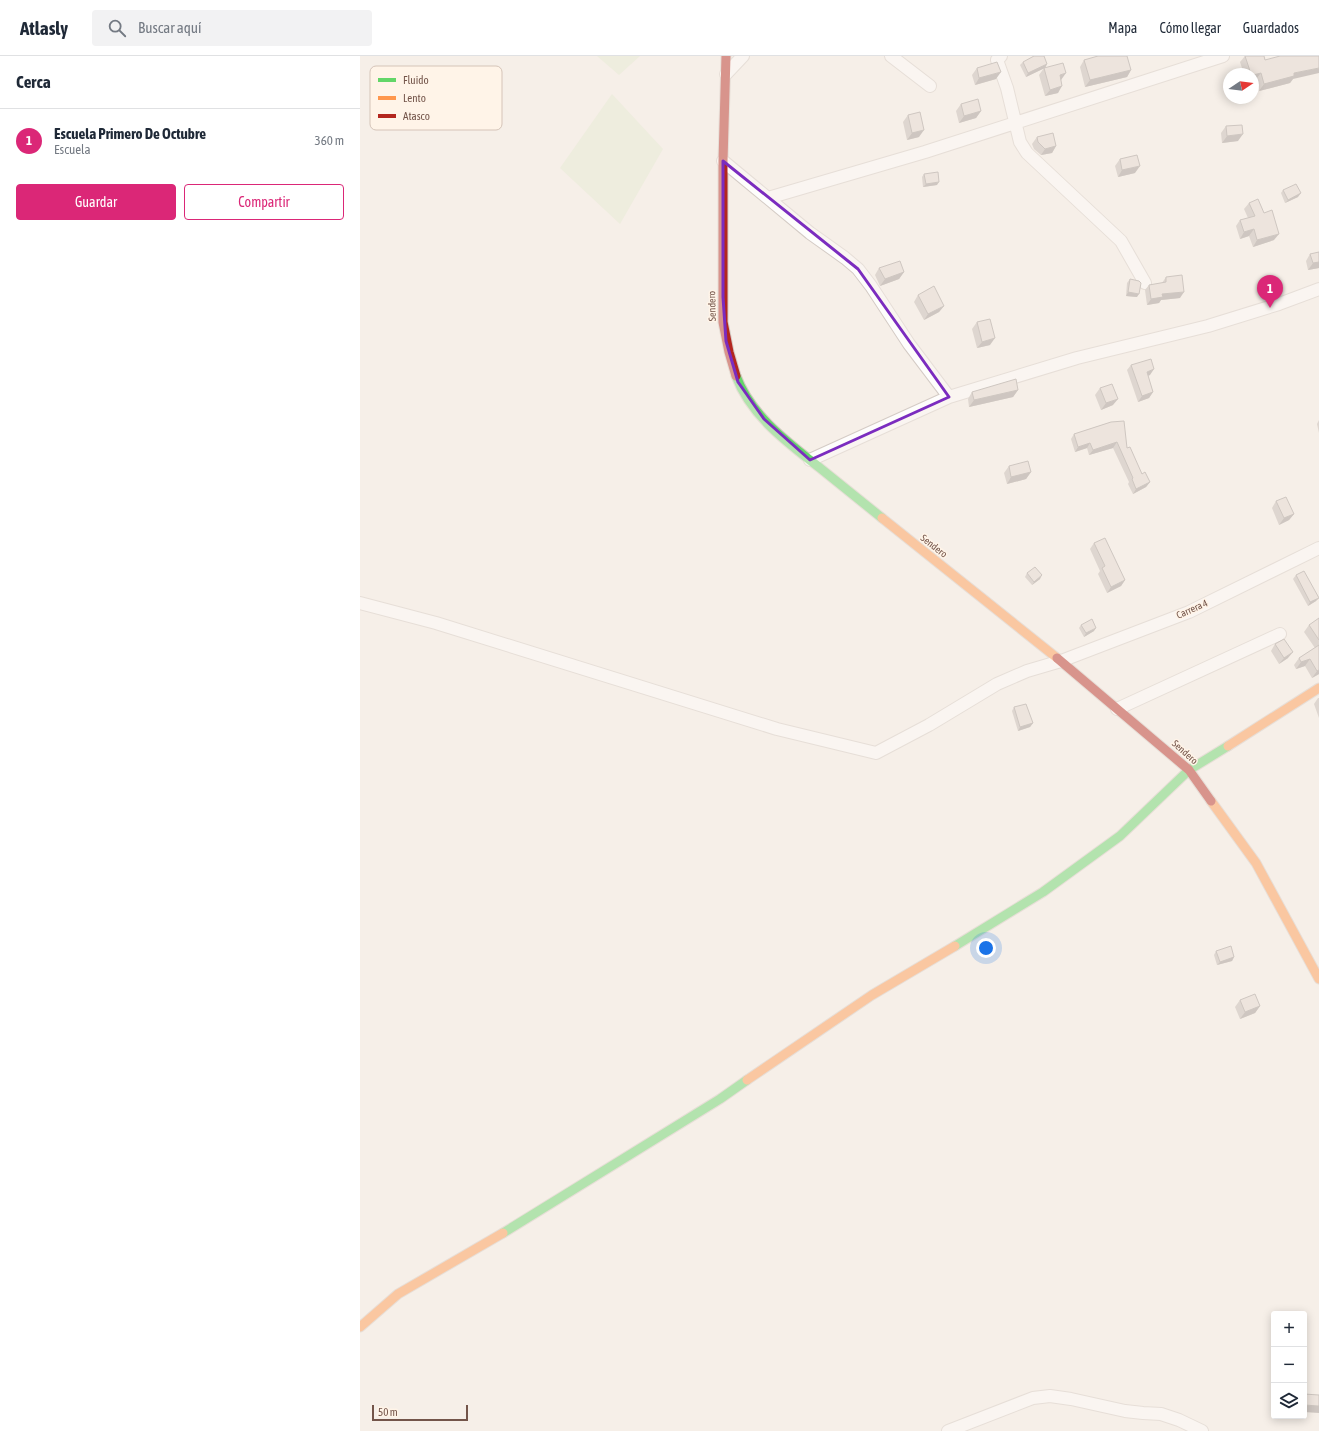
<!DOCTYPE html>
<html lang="es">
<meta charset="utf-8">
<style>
:root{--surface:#fff;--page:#f2f2f3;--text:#1f2937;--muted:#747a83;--line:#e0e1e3;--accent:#db2777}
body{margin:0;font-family:"Asap Condensed",sans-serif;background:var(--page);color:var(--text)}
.controls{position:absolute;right:12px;bottom:12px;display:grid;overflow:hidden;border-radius:4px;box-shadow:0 2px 10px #0003}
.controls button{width:36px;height:36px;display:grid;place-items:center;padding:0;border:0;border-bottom:1px solid var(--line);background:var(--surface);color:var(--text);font:20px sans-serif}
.compass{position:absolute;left:863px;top:12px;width:36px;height:36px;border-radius:50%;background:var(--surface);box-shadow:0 2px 10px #0003;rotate:77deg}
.scale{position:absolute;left:12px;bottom:10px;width:96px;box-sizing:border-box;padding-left:4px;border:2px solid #735449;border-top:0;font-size:11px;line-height:14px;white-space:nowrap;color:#735449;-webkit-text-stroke:3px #fff4e8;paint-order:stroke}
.you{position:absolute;left:626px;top:892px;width:14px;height:14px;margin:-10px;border:3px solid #fff;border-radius:50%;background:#1a73e8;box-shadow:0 0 0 6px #1a73e833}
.badge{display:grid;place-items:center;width:26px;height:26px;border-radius:50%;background:var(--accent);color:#fff;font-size:13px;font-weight:700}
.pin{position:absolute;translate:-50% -33px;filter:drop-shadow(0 1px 2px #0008)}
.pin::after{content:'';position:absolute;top:21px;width:14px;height:12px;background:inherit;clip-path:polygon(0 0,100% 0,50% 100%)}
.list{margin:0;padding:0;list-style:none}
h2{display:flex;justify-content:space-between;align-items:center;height:52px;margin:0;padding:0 16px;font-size:17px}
h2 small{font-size:13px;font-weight:400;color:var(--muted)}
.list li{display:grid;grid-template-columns:26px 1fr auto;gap:12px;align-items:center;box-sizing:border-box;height:64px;padding:0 16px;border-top:1px solid var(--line)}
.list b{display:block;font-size:15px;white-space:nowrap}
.list p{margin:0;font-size:13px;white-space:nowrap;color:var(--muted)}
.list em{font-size:13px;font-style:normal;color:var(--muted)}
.actions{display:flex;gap:8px;padding:12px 16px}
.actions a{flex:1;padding:9px 0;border:1px solid var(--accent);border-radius:4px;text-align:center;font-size:14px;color:var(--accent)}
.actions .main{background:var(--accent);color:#fff}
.icon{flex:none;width:22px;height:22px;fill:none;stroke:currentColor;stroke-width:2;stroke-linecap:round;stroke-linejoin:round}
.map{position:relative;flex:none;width:959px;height:1375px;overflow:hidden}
header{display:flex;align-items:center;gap:24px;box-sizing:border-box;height:56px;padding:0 20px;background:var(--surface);border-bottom:1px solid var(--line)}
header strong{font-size:19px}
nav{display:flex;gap:22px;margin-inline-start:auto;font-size:14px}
.search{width:280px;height:36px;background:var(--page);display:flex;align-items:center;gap:10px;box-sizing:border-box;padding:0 14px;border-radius:4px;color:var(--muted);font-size:15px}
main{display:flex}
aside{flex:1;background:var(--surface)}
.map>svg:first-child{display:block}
.green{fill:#e4ecd3}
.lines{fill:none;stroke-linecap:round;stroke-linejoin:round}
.street-casing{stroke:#d4cbc5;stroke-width:14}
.fast-casing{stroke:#d5cbc4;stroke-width:11}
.slow-casing{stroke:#d5cbc4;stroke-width:11}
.jam-casing{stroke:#d5cbc4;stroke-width:11}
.street{stroke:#fefdfc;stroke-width:12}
.fast{stroke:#63d668;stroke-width:9}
.slow{stroke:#ff974d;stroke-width:9}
.jam{stroke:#b3261e;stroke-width:9}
.wall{fill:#c2b9b3}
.shaded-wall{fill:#9e9692}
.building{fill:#e2d7d0;stroke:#9e9692}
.marked{fill:none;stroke:#7b2cbf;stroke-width:3;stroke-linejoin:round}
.labels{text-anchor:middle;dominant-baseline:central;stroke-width:3;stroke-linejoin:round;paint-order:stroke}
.street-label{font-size:10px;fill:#735449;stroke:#fff4e8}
.key{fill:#fff4e8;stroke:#d5c4b8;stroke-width:1}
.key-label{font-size:11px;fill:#735449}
</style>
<header>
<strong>Atlasly</strong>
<div class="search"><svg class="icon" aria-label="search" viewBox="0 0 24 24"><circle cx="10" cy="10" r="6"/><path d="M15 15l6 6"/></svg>Buscar aquí</div>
<nav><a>Mapa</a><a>Cómo llegar</a><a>Guardados</a></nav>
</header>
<main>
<aside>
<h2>Cerca<small></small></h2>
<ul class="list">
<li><span class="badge">1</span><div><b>Escuela Primero De Octubre</b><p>Escuela</p></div><em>360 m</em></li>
</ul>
<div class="actions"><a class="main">Guardar</a><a>Compartir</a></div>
</aside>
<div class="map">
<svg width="959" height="1375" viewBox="0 0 959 1375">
<rect width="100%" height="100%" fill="#f6efe8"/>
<path class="green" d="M237 0H280L259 19Z
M252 38 303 93 260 168 200 112Z"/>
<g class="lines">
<g class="street-casing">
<path id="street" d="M531 0 570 30
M641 0 637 4 647 32 660 86 667 97 761 185 785 227
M366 18 383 0
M363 105 450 177 485 202 498 213 511 230 549 288 589 341
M408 142 565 96 863 0
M450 404 589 341 717 302 848 270 919 248 959 233
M0 547 76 567 417 673 516 697 569 669 637 628 667 615 701 605 829 556 959 492
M757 653 920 578
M588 1375 673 1342 690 1340 711 1343 765 1355 783 1357 801 1358 819 1364 842 1375"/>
</g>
<g class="fast-casing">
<path id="fast" d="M376 320C391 360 427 386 460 412 481 429 502 446 522 462
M595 890 683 836 760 780 829 714 868 690
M143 1177 360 1043 387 1024"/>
</g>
<g class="slow-casing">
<path id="slow" d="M522 462 697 602
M868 690 959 632
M851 745 896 807 959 923
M387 1024 512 939 595 890
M0 1271 38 1238 143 1177"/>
</g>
<g class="jam-casing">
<path id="jam" d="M366 0 363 105V266L369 296 376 320
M697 602 829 714 851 745"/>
</g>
<use href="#street" class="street"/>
<use href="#fast" class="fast"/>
<use href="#slow" class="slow"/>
<use href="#jam" class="jam"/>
</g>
<path class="wall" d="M885 0H904L905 4 933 23 930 27 899 35 896 23 893 18H884L880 6Z
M724 4 771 14 767 21 725 31 720 11Z
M663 6 687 8 685 12 701 24 698 37 685 40 679 19 684 12 666 21 660 9Z
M617 12 636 23 615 29 612 19Z
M601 48 621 55 616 62 599 67 596 55Z
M548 59 559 81 547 84 543 66Z
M866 70 878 85 862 87 861 77Z
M677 81 696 90 692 97 681 99 674 93 672 88Z
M760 103 775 117 758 121 755 110Z
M564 118 577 129 563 131 562 121Z
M923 134 938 141 925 147 921 137Z
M889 147 914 184 893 191 889 180 880 183 876 170 880 164 888 162 884 153Z
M959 196V212L948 214 946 205 950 198Z
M519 212 544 216 539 223 520 230 515 219Z
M806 221 820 242 801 244 799 247 787 249 785 234 789 229 802 227Z
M770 223 777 241 766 240 767 227Z
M558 239 584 250 579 256 564 264 554 246Z
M617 266 630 289 617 292 612 273Z
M771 309 790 319 788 320 793 336 789 342 778 346 767 314Z
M740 332 753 349 741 354 735 339Z
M658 334 653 341 609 351 608 343 612 336Z
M959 364V377L957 368Z
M751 366 782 418 790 426 786 431 773 438 768 428 769 426 753 392 729 399 727 392 715 396 711 383 714 378Z
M649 410 671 416 666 423 647 428 644 417Z
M916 445 934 458 929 464 919 469 912 452Z
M734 487 765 524 761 530 747 537 738 518 740 515 730 493Z
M667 517 680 523 672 529 665 521Z
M936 519 956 545 948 550 933 523Z
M959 562V618L952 622 945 610 936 613 934 609 939 602 955 592 944 576 949 569Z
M721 569 734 575 724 581 719 572Z
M915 588 928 602 919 608 911 595Z
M958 642H959V662L954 648Z
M654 651 673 667 670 671 658 675 652 655Z
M856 895 874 901 872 905 857 909 854 899Z
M880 944 900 950 895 957 880 963 875 951Z"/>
<path class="shaded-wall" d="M687 8 685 12 666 21 668 17Z
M959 12V17L933 23 930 27 899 35 904 28 934 17Z
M771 14 767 21 725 31 730 24Z
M641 16 636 23 615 29 619 22Z
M706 17 701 24 695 26 700 19Z
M901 17 896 23 893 24V19Z
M702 30 698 37 685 40 690 34Z
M621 55 616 62 599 67 604 60Z
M564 74 559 81 547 84 552 77Z
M883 78 878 85 862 87 867 80Z
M696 90 692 97 681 99 685 93Z
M780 110 775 117 758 121 762 114Z
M579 126 577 129 563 131 566 128Z
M941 137 938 141 925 147 928 144Z
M894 173 889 180 880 183 884 176Z
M919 178 914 184 893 191 897 184Z
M959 206V212L948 214 953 207Z
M544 216 539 223 520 230 525 223Z
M768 236 779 238 777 241 766 240Z
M824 236 820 242 801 244 799 247 787 249 791 243 802 238Z
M584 250 579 256 564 264 568 258Z
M635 282 630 289 617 292 622 286Z
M794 313 790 319 783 321 787 316Z
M658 334 653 341 609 351 614 344Z
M793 336 789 342 778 346 782 340Z
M758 343 753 349 741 354 746 347Z
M757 386 753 392 729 399 733 394Z
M730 387 727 392 715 396 718 391Z
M671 416 666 423 647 428 651 421Z
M790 426 786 431 773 438 776 433Z
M934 458 929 464 919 469 924 462Z
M682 519 680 523 672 529 674 526Z
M765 524 761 530 747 537 751 531Z
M959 542 956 545 948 550 950 546Z
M736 572 734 575 724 581 726 577Z
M933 596 928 602 919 608 924 602Z
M950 603 945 610 936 613 941 606Z
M959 614V618L952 622 957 615Z
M673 667 670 671 658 675 660 671Z
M874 901 872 905 857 909 860 906Z
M900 950 895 957 880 963 885 956Z
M944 1349 959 1350V1357L944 1356Z"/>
<path class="building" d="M674 0H684L687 8 668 17 663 6Z
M738 0H767L771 14 730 24 724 4Z
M885 0H904L905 4 920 0H959V12L934 17V20L904 28 901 17 893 19V18H891Z
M637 6 641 16 619 22 617 12Z
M703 7 706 17 700 19 702 30 690 34 684 12Z
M618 43 621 55 604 60 601 48Z
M560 56 564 74 552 77 548 59Z
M882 69 883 78 867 80 866 70Z
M693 77 696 90 685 93 678 86 677 81Z
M777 99 780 110 762 114 760 103Z
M578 116 579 126 566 128 564 118Z
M936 128 941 137 928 144 923 134Z
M898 143 904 157 912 154 919 178 897 184 894 173 884 176 880 164 895 160 889 147Z
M959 196V206L953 207 950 198Z
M540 205 544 216 525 223 519 212Z
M822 219 824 236 802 238 803 241 791 243 789 229 806 226V221Z
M770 223 779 225 781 227 779 238 768 236Z
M574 230 584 250 568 258 558 239Z
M630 263 635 282 622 286 617 266Z
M791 303 794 313 787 316 793 336 782 340 771 309Z
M656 323 658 334 614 344 612 336Z
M752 328 758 343 746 347 740 332Z
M764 365 767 392 770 391 782 418 785 416 790 426 776 433 772 423 773 422 757 386 733 394 730 387 718 391 714 378 751 366Z
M668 405 671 416 651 421 649 410Z
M926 441 934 458 924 462 916 445Z
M745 482 765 524 751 531 742 512 745 510 734 487Z
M675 511 682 519 674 526 667 517Z
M944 515 959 542 950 546 936 519Z
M959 562V584L949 569Z
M732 563 736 572 726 577 721 569Z
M924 583 933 596 924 602 915 588Z
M959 589V614L957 615 950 603 941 606 939 602Z
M666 648 673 667 660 671 654 651Z
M871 890 874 901 860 906 856 895Z
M895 938 900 950 885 956 880 944Z
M944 1338 959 1339V1350L944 1349Z"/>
<path d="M0 0H959V1375H0ZM363 105 498 213 589 341 450 404 404 363 378 326 366 285 363 241Z" fill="#f6efe8" fill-opacity=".55" fill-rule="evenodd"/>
<path class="marked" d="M363 105 498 213 589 341 450 404 404 363 378 326 366 285 363 241Z"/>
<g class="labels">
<g class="street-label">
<text transform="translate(352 250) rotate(-91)">Sendero</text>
<text transform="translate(574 490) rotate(38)">Sendero</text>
<text transform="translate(832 553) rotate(-24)">Carrera 4</text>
<text transform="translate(825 696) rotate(42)">Sendero</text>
</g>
</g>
<rect x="10" y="10" width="132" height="64" rx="6" class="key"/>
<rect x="18" y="22" width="18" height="4" fill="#63d668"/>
<rect x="18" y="40" width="18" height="4" fill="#ff974d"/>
<rect x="18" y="58" width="18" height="4" fill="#b3261e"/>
<g class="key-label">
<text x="43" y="28">Fluido</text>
<text x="43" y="46">Lento</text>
<text x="43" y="64">Atasco</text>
</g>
</svg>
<div class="controls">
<button>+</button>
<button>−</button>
<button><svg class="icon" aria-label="layers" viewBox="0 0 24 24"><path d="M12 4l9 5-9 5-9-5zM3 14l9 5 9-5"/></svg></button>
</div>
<svg class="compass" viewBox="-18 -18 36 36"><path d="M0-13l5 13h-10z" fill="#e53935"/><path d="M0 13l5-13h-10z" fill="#747a83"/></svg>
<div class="scale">50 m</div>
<div class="you"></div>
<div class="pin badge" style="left:910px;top:252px">1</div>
</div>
</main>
